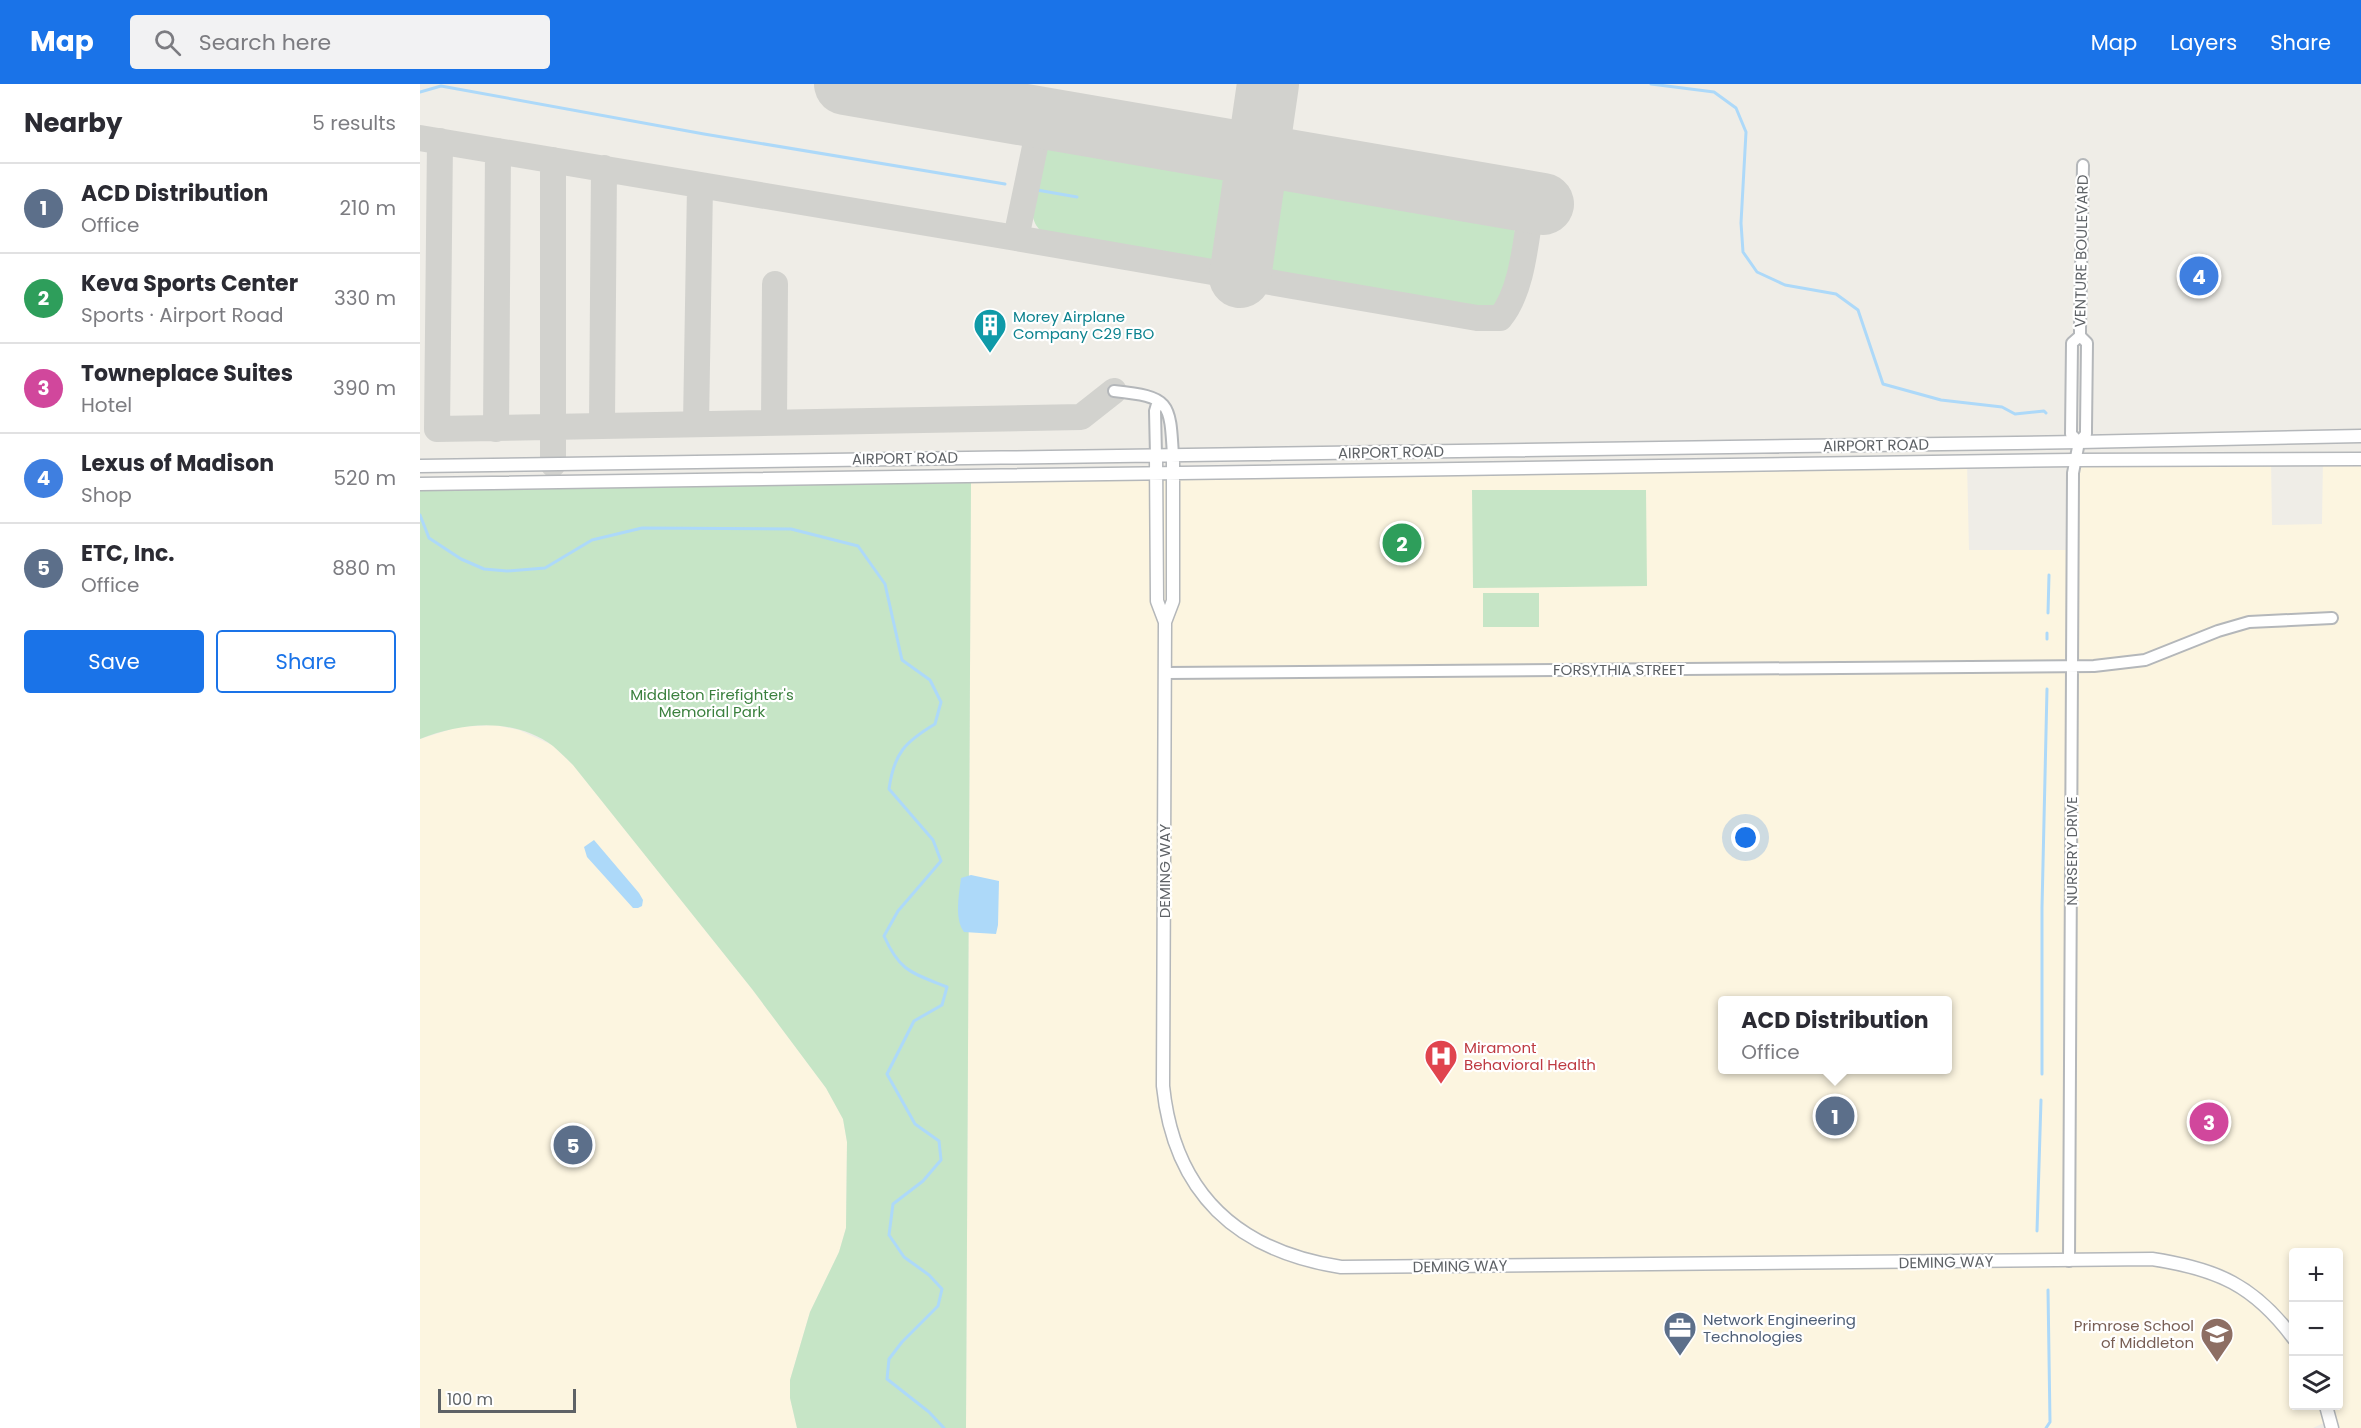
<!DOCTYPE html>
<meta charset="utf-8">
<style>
:root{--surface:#fff;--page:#f2f2f3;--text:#2b2b33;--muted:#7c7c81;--line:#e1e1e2;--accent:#1a73e8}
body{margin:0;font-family:Poppins,sans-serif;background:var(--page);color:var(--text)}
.controls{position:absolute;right:18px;bottom:18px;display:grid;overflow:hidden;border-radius:6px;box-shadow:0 3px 9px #0003}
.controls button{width:54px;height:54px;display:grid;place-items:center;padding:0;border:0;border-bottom:2px solid var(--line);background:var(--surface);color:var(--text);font:30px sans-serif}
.scale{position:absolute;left:18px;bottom:15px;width:138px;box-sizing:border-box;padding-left:6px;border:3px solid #5e6266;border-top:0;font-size:16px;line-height:21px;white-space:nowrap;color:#5e6266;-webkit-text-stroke:4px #fff;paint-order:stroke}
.you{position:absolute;left:1326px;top:754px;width:21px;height:21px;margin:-15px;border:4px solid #fff;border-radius:50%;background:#1a73e8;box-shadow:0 0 0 9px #1a73e833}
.badge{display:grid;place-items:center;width:39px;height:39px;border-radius:50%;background:var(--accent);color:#fff;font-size:20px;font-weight:700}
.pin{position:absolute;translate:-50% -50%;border:3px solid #fff;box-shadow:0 2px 6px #0006}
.popup{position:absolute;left:1298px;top:912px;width:234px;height:78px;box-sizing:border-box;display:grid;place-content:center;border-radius:6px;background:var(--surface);filter:drop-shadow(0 2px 4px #0005);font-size:20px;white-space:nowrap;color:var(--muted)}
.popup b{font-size:22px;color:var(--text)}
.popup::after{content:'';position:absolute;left:50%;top:100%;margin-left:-12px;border:12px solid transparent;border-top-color:var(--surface)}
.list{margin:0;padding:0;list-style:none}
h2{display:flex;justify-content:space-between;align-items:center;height:78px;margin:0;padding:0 24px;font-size:26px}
h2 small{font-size:20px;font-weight:400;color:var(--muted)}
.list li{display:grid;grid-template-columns:39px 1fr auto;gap:18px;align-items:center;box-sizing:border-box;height:90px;padding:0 24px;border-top:2px solid var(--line)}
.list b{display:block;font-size:22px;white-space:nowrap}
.list p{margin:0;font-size:20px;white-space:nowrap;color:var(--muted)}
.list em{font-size:20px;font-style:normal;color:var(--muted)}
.actions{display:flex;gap:12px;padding:18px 24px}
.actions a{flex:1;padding:14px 0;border:2px solid var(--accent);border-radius:6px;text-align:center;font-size:21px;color:var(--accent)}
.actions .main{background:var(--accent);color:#fff}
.icon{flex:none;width:33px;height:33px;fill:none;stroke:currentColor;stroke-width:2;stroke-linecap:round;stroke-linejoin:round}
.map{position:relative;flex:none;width:1941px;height:1344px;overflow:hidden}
header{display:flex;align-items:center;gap:36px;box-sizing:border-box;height:84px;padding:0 30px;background:var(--accent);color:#fff}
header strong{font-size:28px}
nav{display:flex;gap:33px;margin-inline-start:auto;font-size:21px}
.search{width:420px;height:54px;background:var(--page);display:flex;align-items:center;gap:15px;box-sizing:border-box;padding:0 21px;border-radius:6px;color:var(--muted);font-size:22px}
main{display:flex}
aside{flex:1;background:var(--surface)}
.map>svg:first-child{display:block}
.commercial{fill:#fcf5e0;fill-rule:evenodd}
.green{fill:#c6e5c6}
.water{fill:#add9f9}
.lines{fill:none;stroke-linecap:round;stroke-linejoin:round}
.stream{stroke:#add9f9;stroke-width:3}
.taxiway{stroke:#d2d2ce;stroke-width:26}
.runway{stroke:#d2d2ce;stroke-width:62}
.minor-casing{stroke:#b4b7ba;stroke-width:14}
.tertiary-casing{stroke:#b4b7ba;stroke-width:15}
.minor{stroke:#fff;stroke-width:10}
.tertiary{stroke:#fff;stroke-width:12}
.labels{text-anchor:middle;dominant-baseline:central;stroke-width:4.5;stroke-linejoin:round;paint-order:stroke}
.street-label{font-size:15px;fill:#5e6266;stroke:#fff}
.culture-label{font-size:15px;fill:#0d838f;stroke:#fff;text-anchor:start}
.park-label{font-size:15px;fill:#3b803e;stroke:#fff}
.health-label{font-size:15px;fill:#be3a42;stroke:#fff;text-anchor:start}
.service-label{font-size:15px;fill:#4e5e75;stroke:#fff;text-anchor:start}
.education-label{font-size:15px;fill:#785e54;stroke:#fff;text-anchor:end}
</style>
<header>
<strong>Map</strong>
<div class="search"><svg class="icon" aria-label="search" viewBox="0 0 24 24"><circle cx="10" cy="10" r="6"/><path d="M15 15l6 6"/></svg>Search here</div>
<nav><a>Map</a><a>Layers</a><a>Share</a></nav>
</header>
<main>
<aside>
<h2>Nearby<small>5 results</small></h2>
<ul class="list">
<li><span class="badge" style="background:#5c6f8a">1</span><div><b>ACD Distribution</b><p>Office</p></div><em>210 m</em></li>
<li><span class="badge" style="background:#2e9e5b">2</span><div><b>Keva Sports Center</b><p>Sports · Airport Road</p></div><em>330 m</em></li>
<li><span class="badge" style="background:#d1479c">3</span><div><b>Towneplace Suites</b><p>Hotel</p></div><em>390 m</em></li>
<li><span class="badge" style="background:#3f7fe0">4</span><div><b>Lexus of Madison</b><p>Shop</p></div><em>520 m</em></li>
<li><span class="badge" style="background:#5c6f8a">5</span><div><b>ETC, Inc.</b><p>Office</p></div><em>880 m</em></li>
</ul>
<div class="actions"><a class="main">Save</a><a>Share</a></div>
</aside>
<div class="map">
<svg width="1941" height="1344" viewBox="0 0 1941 1344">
<rect width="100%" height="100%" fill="#efede7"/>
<path class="commercial" d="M1851 375 1852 441 1902 440 1903 375H1941V1344H1912L1910 1336 1893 1344H546L551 399 684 397 713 389 1547 378 1549 466H1653L1654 376ZM1302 916H1528V986H1302ZM1874 1168H1918V1322H1874Z
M75 641 99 646 132 661 153 681 332 905 406 1004 423 1035 427 1058 426 1144 419 1168 390 1228 370 1296V1314L377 1344H0V655L38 643Z"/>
<path class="green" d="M641 58 813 88 799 181 633 154C598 141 616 104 621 75L624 66Z
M862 95 1085 135 1094 143 1096 154 1087 211 1077 224 1059 226 850 190Z
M551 399 546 1344H377L370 1314V1296L390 1228 419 1168 426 1144 427 1058 423 1035 406 1004 332 905 153 681C147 675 140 668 133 662 94 633 43 638 0 655V405Z
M1052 406H1226L1227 502 1053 504Z
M1063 509H1119V543H1063Z"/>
<path class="water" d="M174 756 219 809 223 816 222 822 218 824H213L167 773 164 763Z
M551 791 579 797 578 841 576 850 544 848C534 834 539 811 541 794Z"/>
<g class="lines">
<path class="stream" d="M1231 0 1294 8 1316 24 1326 48 1321 139 1323 168 1337 188 1365 201 1416 210 1438 226 1463 300 1521 316 1582 323 1595 330 1624 327 1626 329
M0 8 21 2 284 50 585 100
M617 106 657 113
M0 431 9 454 41 475 64 485 87 487 125 484 172 456 222 444 371 445 438 462 465 500 482 576 510 596 521 618 515 640C485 658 474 669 469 705L513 756 521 777 478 827 464 852C480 888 492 889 527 903L522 921 494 937 467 990 495 1040 519 1057 521 1076 503 1097 473 1120 469 1151 484 1173 509 1191 522 1205 518 1222 482 1258 469 1275 467 1295 509 1328 524 1344
M1628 529 1629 491
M1627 549V555
M1622 990V824L1627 605
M1617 1147 1621 1016
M1626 1344 1630 1338 1628 1206"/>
<path class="taxiway" d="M0 54 596 154 1057 234H1080C1103 207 1106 154 1112 118
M20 57 17 345 661 333 694 307
M133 76V380
M596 154 621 34
M354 337 355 200
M182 340 184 84
M276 340 280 102
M76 345 78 67"/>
<path class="runway" d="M425 0 1123 120
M820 193 848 0"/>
<g class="minor-casing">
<path id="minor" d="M694 307C750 313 750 317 753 372
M1659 358 1651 350 1652 259 1660 252V245L1663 81
M736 372 735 327 738 317
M746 589 1674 582 1725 576 1798 547 1829 538 1912 534
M1649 1177 1653 389 1659 358 1666 350V345L1667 259 1660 252"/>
</g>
<g class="tertiary-casing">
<path id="tertiary" d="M736 372 737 517 745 538
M753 372V517L745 538 743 1002C754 1109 817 1167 921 1183L1732 1175C1797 1185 1834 1201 1874 1255
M0 382 1659 358 1941 352
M0 400 1654 376 1941 375
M1906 1322 1912 1344"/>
</g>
<use href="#minor" class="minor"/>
<use href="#tertiary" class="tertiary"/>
</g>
<defs>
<g id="building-pin" transform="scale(1.725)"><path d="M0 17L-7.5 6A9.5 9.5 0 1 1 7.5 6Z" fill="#0f9aa8" stroke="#fff"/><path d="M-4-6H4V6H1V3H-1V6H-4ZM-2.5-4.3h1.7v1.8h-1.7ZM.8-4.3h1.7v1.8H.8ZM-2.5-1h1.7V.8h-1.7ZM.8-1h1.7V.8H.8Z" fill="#fff"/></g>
<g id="hospital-pin" transform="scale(1.725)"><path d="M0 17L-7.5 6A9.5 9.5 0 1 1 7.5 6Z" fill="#e0444e" stroke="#fff"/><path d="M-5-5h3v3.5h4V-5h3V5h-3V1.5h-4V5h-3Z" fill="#fff"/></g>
<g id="office-pin" transform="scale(1.725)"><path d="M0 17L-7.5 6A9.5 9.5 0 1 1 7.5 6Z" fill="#5c6f8a" stroke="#fff"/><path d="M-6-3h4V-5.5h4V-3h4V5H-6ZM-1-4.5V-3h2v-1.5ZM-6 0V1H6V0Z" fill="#fff"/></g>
<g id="school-pin" transform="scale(1.725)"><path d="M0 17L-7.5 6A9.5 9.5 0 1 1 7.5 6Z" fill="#8d6e63" stroke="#fff"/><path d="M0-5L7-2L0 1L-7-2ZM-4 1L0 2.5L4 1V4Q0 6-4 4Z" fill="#fff"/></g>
</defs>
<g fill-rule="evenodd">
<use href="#building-pin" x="570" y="241"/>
<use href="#hospital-pin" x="1021" y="972"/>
<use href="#office-pin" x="1260" y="1244"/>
<use href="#school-pin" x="1797" y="1250"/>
</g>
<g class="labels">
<g class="street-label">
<text transform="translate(1661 167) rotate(-89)">VENTURE BOULEVARD</text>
<text transform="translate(1456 361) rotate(-1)">AIRPORT ROAD</text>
<text transform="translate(971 368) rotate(-1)">AIRPORT ROAD</text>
<text transform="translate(485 374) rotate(-1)">AIRPORT ROAD</text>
<text x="1199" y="585">FORSYTHIA STREET</text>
<text transform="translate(1651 767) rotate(-90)">NURSERY DRIVE</text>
<text transform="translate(744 787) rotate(-90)">DEMING WAY</text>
<text transform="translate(1526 1178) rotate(-1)">DEMING WAY</text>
<text transform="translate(1040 1182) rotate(-1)">DEMING WAY</text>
</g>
<g class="culture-label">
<text x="593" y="232">Morey Airplane<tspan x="593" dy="17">Company C29 FBO</tspan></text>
</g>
<g class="park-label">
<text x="292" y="610">Middleton Firefighter's<tspan x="292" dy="17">Memorial Park</tspan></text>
</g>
<g class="health-label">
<text x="1044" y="963">Miramont<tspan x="1044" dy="17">Behavioral Health</tspan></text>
</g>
<g class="service-label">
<text x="1283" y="1235">Network Engineering<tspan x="1283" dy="17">Technologies</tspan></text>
</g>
<g class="education-label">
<text x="1774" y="1241">Primrose School<tspan x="1774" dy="17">of Middleton</tspan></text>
</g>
</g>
</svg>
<div class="controls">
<button>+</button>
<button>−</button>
<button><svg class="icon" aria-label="layers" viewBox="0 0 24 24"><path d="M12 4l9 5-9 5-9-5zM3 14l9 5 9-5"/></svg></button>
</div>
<div class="scale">100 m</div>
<div class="you"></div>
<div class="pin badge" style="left:1415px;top:1032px;background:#5c6f8a">1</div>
<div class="popup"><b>ACD Distribution</b>Office</div>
<div class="pin badge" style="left:982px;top:459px;background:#2e9e5b">2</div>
<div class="pin badge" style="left:1789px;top:1038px;background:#d1479c">3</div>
<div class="pin badge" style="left:1779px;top:192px;background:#3f7fe0">4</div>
<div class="pin badge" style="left:153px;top:1061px;background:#5c6f8a">5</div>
</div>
</main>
